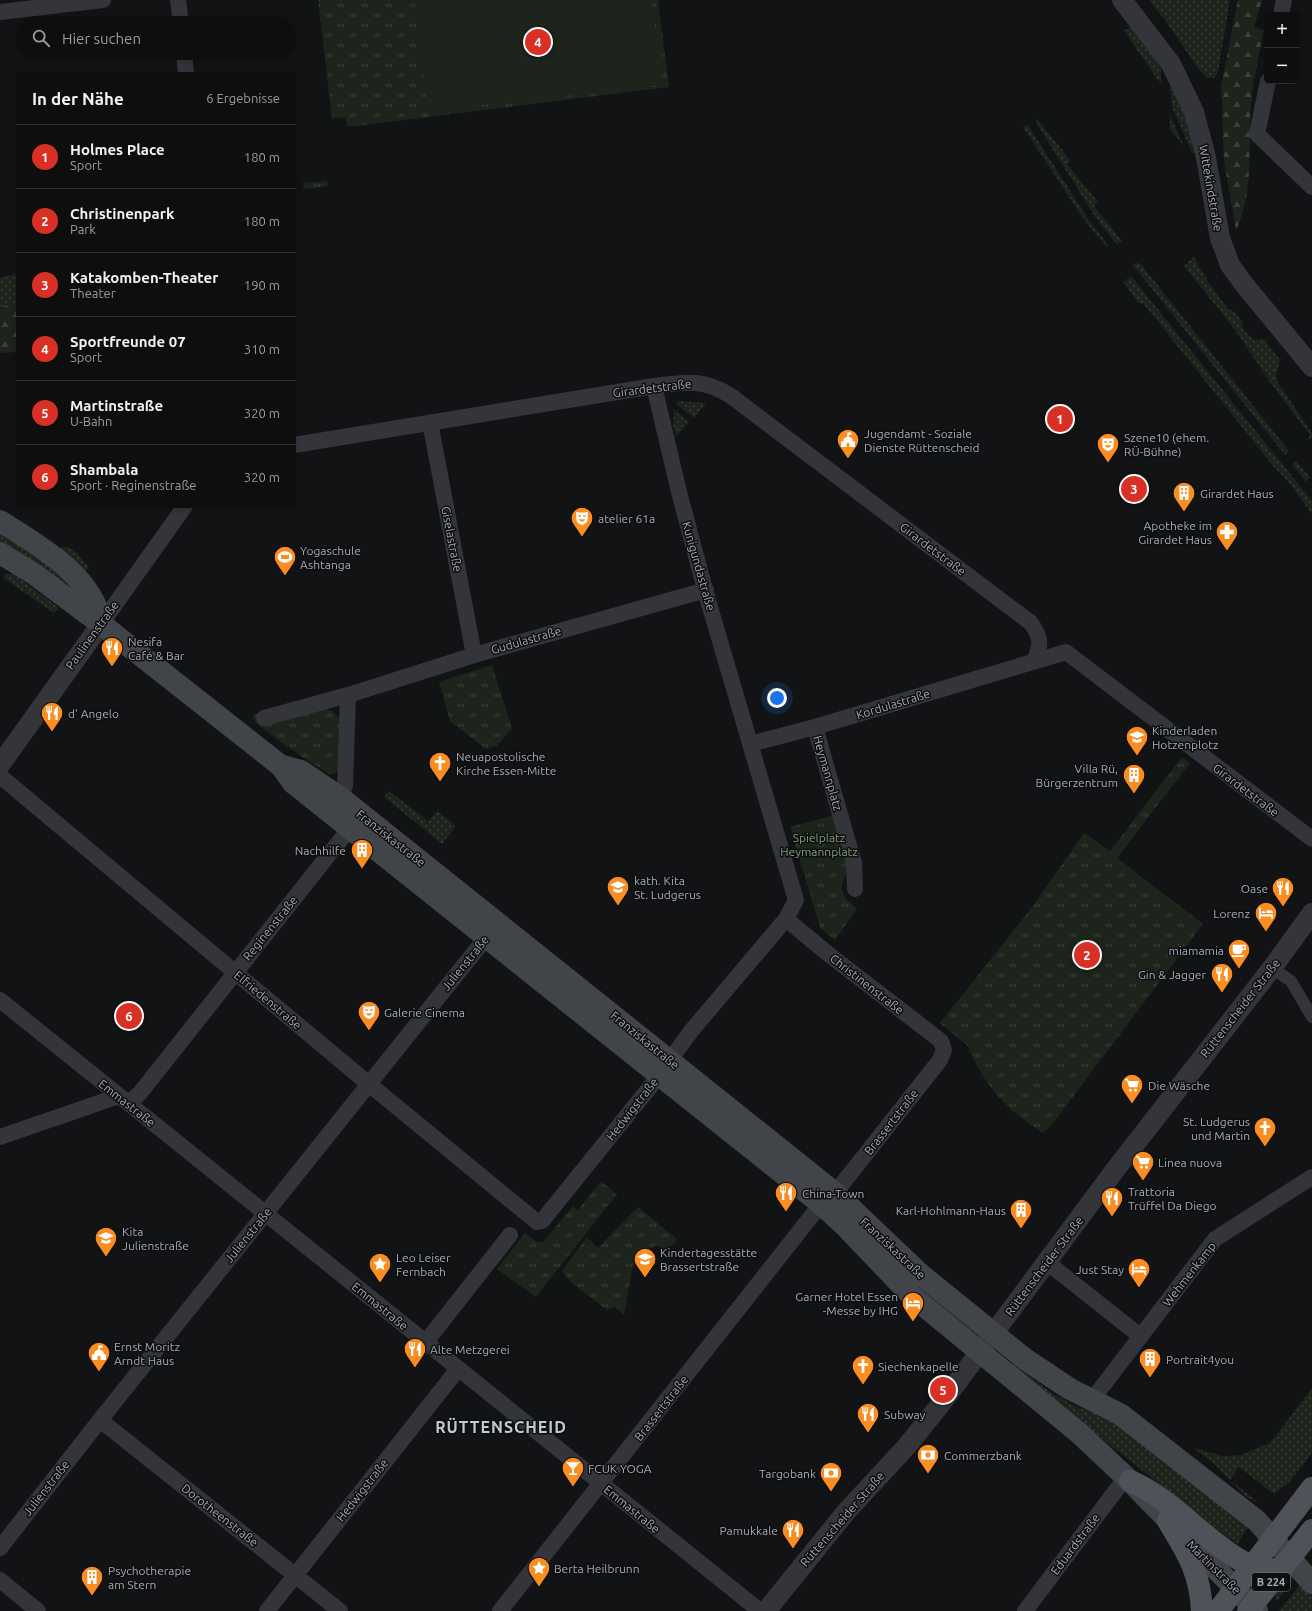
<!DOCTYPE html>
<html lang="de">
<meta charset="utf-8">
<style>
:root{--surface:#0e0e0f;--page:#1c1c1d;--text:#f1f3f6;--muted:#9b9c9e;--line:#2e2e2f;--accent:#d93025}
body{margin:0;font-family:Ubuntu,sans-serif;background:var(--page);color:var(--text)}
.controls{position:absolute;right:12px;top:12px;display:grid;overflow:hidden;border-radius:6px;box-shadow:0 2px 6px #0003}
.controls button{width:36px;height:36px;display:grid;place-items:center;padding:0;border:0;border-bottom:1px solid var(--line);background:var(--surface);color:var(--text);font:20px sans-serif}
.you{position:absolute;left:777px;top:698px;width:14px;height:14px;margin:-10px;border:3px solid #fff;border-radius:50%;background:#1a73e8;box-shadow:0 0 0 6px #1a73e833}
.badge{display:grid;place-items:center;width:26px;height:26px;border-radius:50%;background:var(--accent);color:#fff;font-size:13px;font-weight:700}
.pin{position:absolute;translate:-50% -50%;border:2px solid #fff;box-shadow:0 1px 4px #0006}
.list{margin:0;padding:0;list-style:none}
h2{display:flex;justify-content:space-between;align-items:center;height:52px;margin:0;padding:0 16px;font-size:17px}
h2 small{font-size:13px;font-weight:400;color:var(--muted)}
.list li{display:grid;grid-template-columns:26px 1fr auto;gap:12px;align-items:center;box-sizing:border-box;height:64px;padding:0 16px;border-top:1px solid var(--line)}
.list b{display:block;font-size:15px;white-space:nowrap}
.list p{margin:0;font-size:13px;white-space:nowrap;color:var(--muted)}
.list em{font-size:13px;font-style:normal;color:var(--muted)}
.icon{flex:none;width:22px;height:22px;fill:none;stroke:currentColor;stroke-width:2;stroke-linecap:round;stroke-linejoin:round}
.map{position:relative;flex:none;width:1312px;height:1611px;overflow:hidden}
.search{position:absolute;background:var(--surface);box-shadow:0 2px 6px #0003;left:16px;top:16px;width:280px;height:44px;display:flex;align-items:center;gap:10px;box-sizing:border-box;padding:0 14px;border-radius:22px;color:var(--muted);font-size:15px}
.panel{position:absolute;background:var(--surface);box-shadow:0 2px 6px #0003;left:16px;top:72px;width:280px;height:436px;border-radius:6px}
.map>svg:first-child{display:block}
.grass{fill:url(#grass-dots)}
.forest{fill:url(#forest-firs)}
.park{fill:url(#park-tufts)}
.garden{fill:#1d241c}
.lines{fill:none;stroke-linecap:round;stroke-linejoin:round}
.pedestrian{stroke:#33353a;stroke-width:12}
.minor{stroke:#33353a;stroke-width:16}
.tertiary{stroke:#33353a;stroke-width:20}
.secondary{stroke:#41454a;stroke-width:22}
.primary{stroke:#4f5359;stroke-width:22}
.labels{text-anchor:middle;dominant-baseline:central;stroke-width:3;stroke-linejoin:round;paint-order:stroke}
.shield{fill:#0e0e0f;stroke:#767d84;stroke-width:1}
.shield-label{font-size:11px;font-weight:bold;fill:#a3acb6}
.street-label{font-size:12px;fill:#a3acb6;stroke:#0e0e0f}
.poi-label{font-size:12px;fill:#a3acb6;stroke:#0e0e0f;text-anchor:start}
.park-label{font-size:12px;fill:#7da279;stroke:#0e0e0f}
.district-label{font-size:16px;font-weight:bold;letter-spacing:1px;fill:#c4cad2;stroke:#0e0e0f}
</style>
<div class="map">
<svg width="1312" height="1611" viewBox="0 0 1312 1611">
<defs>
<pattern id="grass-dots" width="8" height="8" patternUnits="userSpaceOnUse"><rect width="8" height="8" fill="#1d241c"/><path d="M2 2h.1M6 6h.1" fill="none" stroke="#3b413b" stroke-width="1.8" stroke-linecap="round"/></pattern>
<pattern id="forest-firs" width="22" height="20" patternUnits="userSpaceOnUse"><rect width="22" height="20" fill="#1d241c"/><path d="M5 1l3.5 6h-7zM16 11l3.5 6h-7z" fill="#3b413b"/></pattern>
<pattern id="park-tufts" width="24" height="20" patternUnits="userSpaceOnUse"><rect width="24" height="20" fill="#1d241c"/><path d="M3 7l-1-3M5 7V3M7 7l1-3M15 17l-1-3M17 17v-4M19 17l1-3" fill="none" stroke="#3b413b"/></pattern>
</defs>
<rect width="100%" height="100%" fill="#121314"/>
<path class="grass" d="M1149 0H1230L1218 72 1214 78H1207L1197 67 1165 20Z
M1133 25 1161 63V84L1124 31Z
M1170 86 1180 99 1199 153H1192L1172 107Z
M1170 115 1184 146 1170 129Z
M1037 119 1071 161 1067 164 1098 202 1094 206 1122 241 1117 245 1096 218 1035 121Z
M1028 125 1088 219 1109 246 1106 247 1082 217 1023 127Z
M1194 257 1210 285 1228 309 1235 312 1242 322 1243 329 1254 340 1264 339 1280 360 1276 376 1278 383 1312 433V437L1309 439 1308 438 1310 435 1270 382 1233 327 1184 266Z
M1137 263 1141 264 1289 451 1285 455 1132 264Z
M18 273V303L0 307V278Z
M1131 276 1312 501V514L1289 483 1269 461 1143 303H1139L1123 282Z
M677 401 706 403 694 418 675 403Z
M674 410 689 422 676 437 673 424Z
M1296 461 1310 477 1306 482 1292 464Z
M0 531 33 552 74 588 71 593 0 544Z
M67 547 77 553 89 567 85 573 72 562 60 548Z
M6 574H14L59 608 54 613 3 578Z
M389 791 428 821 437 811 456 826 442 844 384 797Z
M1013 1363 1052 1393 1077 1407 1116 1419 1249 1526 1237 1545 1010 1366Z
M1312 1388V1453L1289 1483 1274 1494 1239 1467 1230 1480 1213 1463 1193 1448 1223 1456 1241 1455 1270 1443Z
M1231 1481 1257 1501 1258 1503 1245 1496Z
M1291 1572 1296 1575 1276 1602 1275 1592Z
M1302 1582 1312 1594V1611H1279Z"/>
<path class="forest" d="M1238 0H1262L1254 27 1264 30C1259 55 1253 80 1251 106 1248 148 1254 192 1236 231L1224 160 1221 87Z
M18 303V352L0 353V307Z"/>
<path class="park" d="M318 0H658L669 87 348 127 345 117 332 119Z
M327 181 328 186 304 189 303 183Z
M492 665 512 728 497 746 486 749 450 721 439 682Z
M325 708 332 711 340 719 339 769 334 774H329C315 765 258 729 253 718L255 714Z
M1182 757 1190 763 1117 858 1203 924 1051 1126 1043 1133C1006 1109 988 1090 969 1050V1047L940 1023 1029 911 1084 833 1110 851Z
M836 815 849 864 841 888 846 899 857 909 835 940 820 928 790 827Z
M601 1181 617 1194 536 1297 497 1269 525 1233 537 1242H543L573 1206 578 1210Z
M638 1207 677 1239 666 1252 657 1245 642 1252 632 1270 624 1315 615 1307 607 1310 572 1283 562 1271 587 1237 598 1248Z"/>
<path class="garden" d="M415 0H651L661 85 428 111Z"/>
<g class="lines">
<path class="pedestrian" d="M1272 968 1291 981 1312 1017"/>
<path class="minor" d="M178 0 181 23
M0 12 103 0
M1281 15 1284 0
M184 53 186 74
M1268 81 1257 134 1312 187
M430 422 474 655
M294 445 654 386C685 382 703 378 731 396L1031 623C1042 639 1041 644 1034 662
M101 624 185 506
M264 718 348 695 474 655 706 590
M815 727 854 863 855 889
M750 744 815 727 1066 652 1312 839
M0 776 358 1075 537 1222 542 1221 650 1087 692 1030 786 919 796 900 707 597 679 492 654 386
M786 919 827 953 941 1041 944 1050 940 1060 835 1193
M0 1000 760 1611
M129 1103 140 1093 350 828 341 798 345 785 348 695
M0 1137 119 1096
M1048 1263 1140 1336
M425 1343 510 1235
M1092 1400 1215 1239 1312 1177
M100 1420 340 1611
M0 1548 100 1420 493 929
M0 1580 38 1611
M267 1611 458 1369
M500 1611 821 1204
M1025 1611 1126 1477"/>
<path class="tertiary" d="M1122 0 1171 64 1194 112 1206 157 1220 238 1230 265 1243 283 1312 367
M0 765 101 624
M766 1611 846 1512 907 1446 944 1400 1115 1170 1272 968 1312 913"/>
<path class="secondary" d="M0 521C38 545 94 576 101 624
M0 553 34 574 101 624 281 766 293 783 821 1204 845 1226 912 1296 1079 1433 1130 1481 1257 1611
M283 766 301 771 341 798 835 1193 919 1273 1025 1359 1070 1389 1120 1414 1257 1521 1312 1583"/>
<path class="primary" d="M1130 1481C1180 1502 1214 1555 1266 1572L1283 1567
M1168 1521C1188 1554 1200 1572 1202 1611
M1218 1611 1312 1488
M1248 1611 1312 1530"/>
</g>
<defs>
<g id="civic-pin" transform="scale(1.15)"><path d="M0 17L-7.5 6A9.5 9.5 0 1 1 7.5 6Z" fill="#fd8c21" stroke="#0e0e0f"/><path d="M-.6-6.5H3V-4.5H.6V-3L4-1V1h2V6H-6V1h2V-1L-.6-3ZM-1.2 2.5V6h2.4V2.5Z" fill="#fff"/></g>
<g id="theatre-pin" transform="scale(1.15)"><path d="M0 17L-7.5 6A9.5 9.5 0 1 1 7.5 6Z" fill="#fd8c21" stroke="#0e0e0f"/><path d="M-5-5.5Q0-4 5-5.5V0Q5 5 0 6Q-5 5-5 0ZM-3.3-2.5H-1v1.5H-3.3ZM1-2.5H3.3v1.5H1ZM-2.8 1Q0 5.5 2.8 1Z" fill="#fff"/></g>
<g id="building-pin" transform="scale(1.15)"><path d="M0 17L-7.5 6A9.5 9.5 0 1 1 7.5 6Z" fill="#fd8c21" stroke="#0e0e0f"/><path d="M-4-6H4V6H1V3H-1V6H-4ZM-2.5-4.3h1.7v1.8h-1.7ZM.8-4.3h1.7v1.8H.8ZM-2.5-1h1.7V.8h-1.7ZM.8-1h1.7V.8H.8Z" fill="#fff"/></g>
<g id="pharmacy-pin" transform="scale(1.15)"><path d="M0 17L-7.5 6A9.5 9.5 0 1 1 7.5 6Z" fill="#fd8c21" stroke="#0e0e0f"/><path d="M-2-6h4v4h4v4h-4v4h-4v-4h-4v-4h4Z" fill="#fff"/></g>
<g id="stadium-pin" transform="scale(1.15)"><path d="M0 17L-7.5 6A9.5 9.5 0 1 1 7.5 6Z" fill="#fd8c21" stroke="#0e0e0f"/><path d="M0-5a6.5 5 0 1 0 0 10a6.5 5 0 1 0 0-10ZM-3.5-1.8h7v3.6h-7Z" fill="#fff"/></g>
<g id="restaurant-pin" transform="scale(1.15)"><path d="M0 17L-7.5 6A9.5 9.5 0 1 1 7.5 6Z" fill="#fd8c21" stroke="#0e0e0f"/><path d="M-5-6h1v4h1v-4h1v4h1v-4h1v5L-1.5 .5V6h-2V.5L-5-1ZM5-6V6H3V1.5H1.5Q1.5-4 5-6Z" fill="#fff"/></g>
<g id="school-pin" transform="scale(1.15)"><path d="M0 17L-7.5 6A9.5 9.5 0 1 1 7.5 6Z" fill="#fd8c21" stroke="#0e0e0f"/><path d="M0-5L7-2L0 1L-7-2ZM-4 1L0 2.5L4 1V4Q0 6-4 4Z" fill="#fff"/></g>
<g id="church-pin" transform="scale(1.15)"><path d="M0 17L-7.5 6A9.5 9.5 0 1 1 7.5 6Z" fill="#fd8c21" stroke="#0e0e0f"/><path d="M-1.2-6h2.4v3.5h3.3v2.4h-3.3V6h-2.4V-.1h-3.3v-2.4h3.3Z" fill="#fff"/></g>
<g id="hotel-pin" transform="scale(1.15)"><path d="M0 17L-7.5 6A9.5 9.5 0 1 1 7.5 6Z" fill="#fd8c21" stroke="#0e0e0f"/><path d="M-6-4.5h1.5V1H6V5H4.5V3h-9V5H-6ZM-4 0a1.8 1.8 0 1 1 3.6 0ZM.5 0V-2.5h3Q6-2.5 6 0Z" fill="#fff"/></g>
<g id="cafe-pin" transform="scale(1.15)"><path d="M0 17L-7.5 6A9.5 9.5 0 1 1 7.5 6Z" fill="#fd8c21" stroke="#0e0e0f"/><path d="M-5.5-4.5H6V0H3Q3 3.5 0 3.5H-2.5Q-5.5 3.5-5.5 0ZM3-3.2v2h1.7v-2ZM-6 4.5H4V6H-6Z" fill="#fff"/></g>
<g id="supermarket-pin" transform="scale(1.15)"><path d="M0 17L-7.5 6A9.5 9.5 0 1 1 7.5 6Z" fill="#fd8c21" stroke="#0e0e0f"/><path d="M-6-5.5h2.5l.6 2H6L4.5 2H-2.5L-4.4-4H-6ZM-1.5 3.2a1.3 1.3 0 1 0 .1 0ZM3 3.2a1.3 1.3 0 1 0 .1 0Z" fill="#fff"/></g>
<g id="sight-pin" transform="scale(1.15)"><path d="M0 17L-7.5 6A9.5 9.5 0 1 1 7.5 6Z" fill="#fd8c21" stroke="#0e0e0f"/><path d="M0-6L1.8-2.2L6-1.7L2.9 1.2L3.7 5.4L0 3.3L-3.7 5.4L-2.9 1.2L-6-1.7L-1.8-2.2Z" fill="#fff"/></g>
<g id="bank-pin" transform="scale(1.15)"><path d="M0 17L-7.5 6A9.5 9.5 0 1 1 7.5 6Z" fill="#fd8c21" stroke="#0e0e0f"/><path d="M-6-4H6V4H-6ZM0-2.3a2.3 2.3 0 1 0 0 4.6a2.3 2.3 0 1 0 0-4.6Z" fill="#fff"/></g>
<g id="bar-pin" transform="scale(1.15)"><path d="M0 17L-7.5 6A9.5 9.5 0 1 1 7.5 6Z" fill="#fd8c21" stroke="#0e0e0f"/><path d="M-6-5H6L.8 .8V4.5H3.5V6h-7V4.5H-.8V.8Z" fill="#fff"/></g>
</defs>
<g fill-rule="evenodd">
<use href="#civic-pin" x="848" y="440"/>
<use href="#theatre-pin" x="1108" y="444"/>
<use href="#building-pin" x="1184" y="493"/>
<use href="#theatre-pin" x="582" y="518"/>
<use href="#pharmacy-pin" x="1227" y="532"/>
<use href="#stadium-pin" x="285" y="557"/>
<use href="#restaurant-pin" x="112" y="648"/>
<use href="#restaurant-pin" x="52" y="713"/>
<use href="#school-pin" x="1137" y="737"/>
<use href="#church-pin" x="440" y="763"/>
<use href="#building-pin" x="1134" y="775"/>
<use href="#building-pin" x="362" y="850"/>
<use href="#school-pin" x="618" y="887"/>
<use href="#restaurant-pin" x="1283" y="888"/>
<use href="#hotel-pin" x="1266" y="913"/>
<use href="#cafe-pin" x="1239" y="950"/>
<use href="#restaurant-pin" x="1222" y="974"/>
<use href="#theatre-pin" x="369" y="1012"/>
<use href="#supermarket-pin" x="1132" y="1085"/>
<use href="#church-pin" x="1265" y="1128"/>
<use href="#supermarket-pin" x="1143" y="1162"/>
<use href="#restaurant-pin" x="786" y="1193"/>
<use href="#restaurant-pin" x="1112" y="1198"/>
<use href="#building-pin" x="1021" y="1210"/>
<use href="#school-pin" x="106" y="1238"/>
<use href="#school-pin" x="645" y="1259"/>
<use href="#sight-pin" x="380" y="1264"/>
<use href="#hotel-pin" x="1139" y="1269"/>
<use href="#hotel-pin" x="913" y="1303"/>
<use href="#restaurant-pin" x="415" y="1349"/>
<use href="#civic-pin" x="99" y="1353"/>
<use href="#building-pin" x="1150" y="1359"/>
<use href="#church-pin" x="863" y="1366"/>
<use href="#restaurant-pin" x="868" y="1414"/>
<use href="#bank-pin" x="928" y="1455"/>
<use href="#bar-pin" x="573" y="1468"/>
<use href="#bank-pin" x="831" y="1473"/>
<use href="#restaurant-pin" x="793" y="1530"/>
<use href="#sight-pin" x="539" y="1568"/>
<use href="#building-pin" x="92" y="1577"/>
</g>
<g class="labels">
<rect class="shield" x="1252" y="1573" width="38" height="18" rx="3"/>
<g class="shield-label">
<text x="1271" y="1582">B 224</text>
</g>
<g class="street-label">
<text transform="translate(1211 188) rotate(80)">Wittekindstraße</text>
<text transform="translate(652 388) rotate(-7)">Girardetstraße</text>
<text transform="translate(452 539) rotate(79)">Giselastraße</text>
<text transform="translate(933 549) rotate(37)">Girardetstraße</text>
<text transform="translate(699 566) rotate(74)">Kunigundastraße</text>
<text transform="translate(92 635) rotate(-54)">Paulinenstraße</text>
<text transform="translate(526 640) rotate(-16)">Gudulastraße</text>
<text transform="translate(893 704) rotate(-17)">Kordulastraße</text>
<text transform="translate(828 773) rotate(74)">Heymannplatz</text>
<text transform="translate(1246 790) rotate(37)">Girardetstraße</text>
<text transform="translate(391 838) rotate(38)">Franziskastraße</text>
<text transform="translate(270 928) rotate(-51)">Reginenstraße</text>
<text transform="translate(465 963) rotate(-51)">Julienstraße</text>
<text transform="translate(867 984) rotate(38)">Christinenstraße</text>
<text transform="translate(268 1000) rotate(40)">Elfriedenstraße</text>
<text transform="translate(1240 1008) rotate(-52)">Rüttenscheider Straße</text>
<text transform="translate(645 1040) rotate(39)">Franziskastraße</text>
<text transform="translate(127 1103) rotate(38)">Emmastraße</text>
<text transform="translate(632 1109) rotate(-52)">Hedwigstraße</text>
<text transform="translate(891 1122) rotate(-52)">Brassertstraße</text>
<text transform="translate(248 1235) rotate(-51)">Julienstraße</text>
<text transform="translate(893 1248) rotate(43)">Franziskastraße</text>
<text transform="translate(1044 1266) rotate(-53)">Rüttenscheider Straße</text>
<text transform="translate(1189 1274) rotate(-52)">Wehmenkamp</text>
<text transform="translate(380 1306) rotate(39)">Emmastraße</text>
<text transform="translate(661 1408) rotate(-52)">Brassertstraße</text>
<text transform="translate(46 1488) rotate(-52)">Julienstraße</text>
<text transform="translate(362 1490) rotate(-52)">Hedwigstraße</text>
<text transform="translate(632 1509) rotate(39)">Emmastraße</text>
<text transform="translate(220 1515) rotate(38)">Dorotheenstraße</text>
<text transform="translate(842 1519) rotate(-49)">Rüttenscheider Straße</text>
<text transform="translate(1075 1544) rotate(-53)">Eduardstraße</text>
<text transform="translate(1214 1567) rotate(45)">Martinstraße</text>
</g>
<g class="poi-label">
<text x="864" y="433">Jugendamt - Soziale<tspan x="864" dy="14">Dienste Rüttenscheid</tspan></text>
<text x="1124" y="437">Szene10 (ehem.<tspan x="1124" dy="14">RÜ-Bühne)</tspan></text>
<text x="1200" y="493">Girardet Haus</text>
<text x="598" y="518">atelier 61a</text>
<text x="1212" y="525" text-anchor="end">Apotheke im<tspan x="1212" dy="14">Girardet Haus</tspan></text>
<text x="300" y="550">Yogaschule<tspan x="300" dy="14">Ashtanga</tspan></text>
<text x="128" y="641">Nesifa<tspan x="128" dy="14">Café &amp; Bar</tspan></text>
<text x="68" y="713">d' Angelo</text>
<text x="1152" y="730">Kinderladen<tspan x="1152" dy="14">Hotzenplotz</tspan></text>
<text x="456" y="756">Neuapostolische<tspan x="456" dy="14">Kirche Essen-Mitte</tspan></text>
<text x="1118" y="768" text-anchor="end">Villa Rü,<tspan x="1118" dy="14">Bürgerzentrum</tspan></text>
<text x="346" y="850" text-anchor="end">Nachhilfe</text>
<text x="634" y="880">kath. Kita<tspan x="634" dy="14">St. Ludgerus</tspan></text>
<text x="1268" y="888" text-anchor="end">Oase</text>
<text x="1250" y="913" text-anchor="end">Lorenz</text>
<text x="1224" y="950" text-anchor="end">miamamia</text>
<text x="1206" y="974" text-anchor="end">Gin &amp; Jagger</text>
<text x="384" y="1012">Galerie Cinema</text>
<text x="1148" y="1085">Die Wäsche</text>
<text x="1250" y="1121" text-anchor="end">St. Ludgerus<tspan x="1250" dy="14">und Martin</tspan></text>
<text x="1158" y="1162">Linea nuova</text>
<text x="1128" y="1191">Trattoria<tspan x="1128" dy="14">Trüffel Da Diego</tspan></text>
<text x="802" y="1193">China-Town</text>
<text x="1006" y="1210" text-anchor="end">Karl-Hohlmann-Haus</text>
<text x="122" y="1231">Kita<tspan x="122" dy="14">Julienstraße</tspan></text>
<text x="660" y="1252">Kindertagesstätte<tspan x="660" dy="14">Brassertstraße</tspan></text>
<text x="396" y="1257">Leo Leiser<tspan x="396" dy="14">Fernbach</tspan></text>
<text x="1124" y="1269" text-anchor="end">Just Stay</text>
<text x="898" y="1296" text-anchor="end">Garner Hotel Essen<tspan x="898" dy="14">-Messe by IHG</tspan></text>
<text x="114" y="1346">Ernst Moritz<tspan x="114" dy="14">Arndt Haus</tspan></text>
<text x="430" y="1349">Alte Metzgerei</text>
<text x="1166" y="1359">Portrait4you</text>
<text x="878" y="1366">Siechenkapelle</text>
<text x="884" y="1414">Subway</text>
<text x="944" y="1455">Commerzbank</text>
<text x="588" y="1468">FCUK YOGA</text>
<text x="816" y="1473" text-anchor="end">Targobank</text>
<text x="778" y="1530" text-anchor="end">Pamukkale</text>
<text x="554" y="1568">Berta Heilbrunn</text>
<text x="108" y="1570">Psychotherapie<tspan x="108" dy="14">am Stern</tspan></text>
</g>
<g class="park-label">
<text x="819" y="837">Spielplatz<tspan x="819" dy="14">Heymannplatz</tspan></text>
</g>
<g class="district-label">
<text x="501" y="1427">RÜTTENSCHEID</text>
</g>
</g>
</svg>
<div class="controls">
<button>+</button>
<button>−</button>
</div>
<div class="you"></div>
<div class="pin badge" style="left:1060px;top:419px">1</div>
<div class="pin badge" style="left:1087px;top:955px">2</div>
<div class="pin badge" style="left:1134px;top:489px">3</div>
<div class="pin badge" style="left:538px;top:42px">4</div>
<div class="pin badge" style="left:943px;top:1390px">5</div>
<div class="pin badge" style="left:129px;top:1016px">6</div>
<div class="search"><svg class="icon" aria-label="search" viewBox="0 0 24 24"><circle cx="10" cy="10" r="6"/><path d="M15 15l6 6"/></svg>Hier suchen</div>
<section class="panel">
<h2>In der Nähe<small>6 Ergebnisse</small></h2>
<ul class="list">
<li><span class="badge">1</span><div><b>Holmes Place</b><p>Sport</p></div><em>180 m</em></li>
<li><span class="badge">2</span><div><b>Christinenpark</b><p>Park</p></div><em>180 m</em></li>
<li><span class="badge">3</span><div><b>Katakomben-Theater</b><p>Theater</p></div><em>190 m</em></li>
<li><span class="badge">4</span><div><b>Sportfreunde 07</b><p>Sport</p></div><em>310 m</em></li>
<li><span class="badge">5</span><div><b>Martinstraße</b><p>U-Bahn</p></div><em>320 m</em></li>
<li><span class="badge">6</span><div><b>Shambala</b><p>Sport · Reginenstraße</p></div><em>320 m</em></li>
</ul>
</section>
</div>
